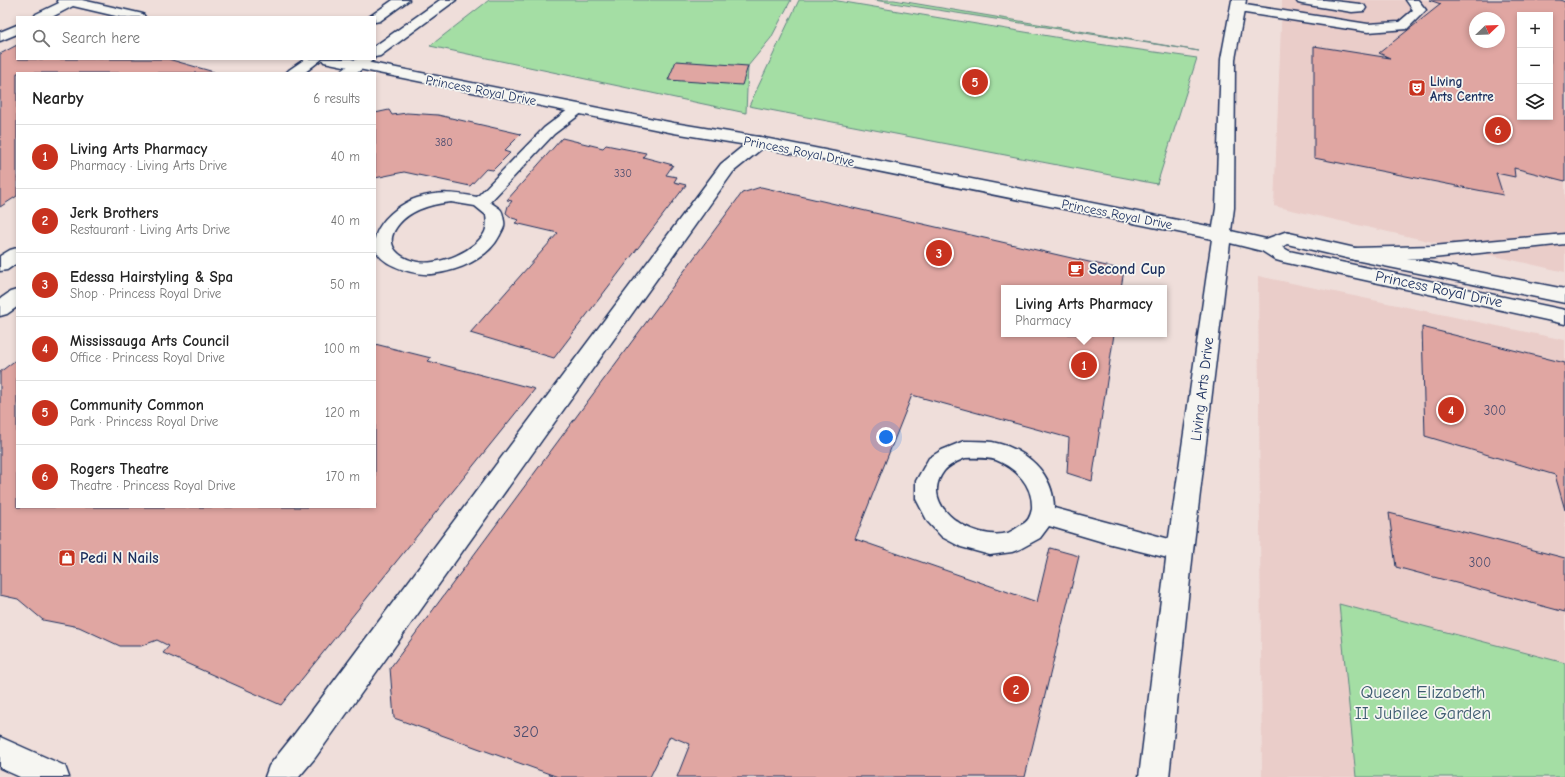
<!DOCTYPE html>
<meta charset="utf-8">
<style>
:root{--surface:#fff;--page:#f2f2f2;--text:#222;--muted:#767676;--line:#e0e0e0;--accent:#c8321e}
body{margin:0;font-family:"Comic Neue",sans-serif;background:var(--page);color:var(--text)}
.controls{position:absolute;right:12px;top:12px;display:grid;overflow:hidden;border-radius:0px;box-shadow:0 2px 6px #0003}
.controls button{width:36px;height:36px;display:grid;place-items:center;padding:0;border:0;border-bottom:1px solid var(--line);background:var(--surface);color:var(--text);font:20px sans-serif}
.compass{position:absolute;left:1469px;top:12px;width:36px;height:36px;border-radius:50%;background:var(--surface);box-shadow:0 2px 6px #0003;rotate:67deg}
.you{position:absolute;left:886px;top:437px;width:14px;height:14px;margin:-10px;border:3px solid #fff;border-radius:50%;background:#1a73e8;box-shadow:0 0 0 6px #1a73e833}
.badge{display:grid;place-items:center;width:26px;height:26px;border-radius:50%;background:var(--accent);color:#fff;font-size:13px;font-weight:700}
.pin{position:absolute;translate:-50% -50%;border:2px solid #fff;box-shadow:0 1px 4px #0006}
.popup{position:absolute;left:1001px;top:285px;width:166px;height:52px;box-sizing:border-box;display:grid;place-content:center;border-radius:0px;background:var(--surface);filter:drop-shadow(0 1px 3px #0005);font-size:13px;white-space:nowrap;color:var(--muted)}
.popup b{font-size:15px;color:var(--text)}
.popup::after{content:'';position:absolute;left:50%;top:100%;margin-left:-8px;border:8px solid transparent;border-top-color:var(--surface)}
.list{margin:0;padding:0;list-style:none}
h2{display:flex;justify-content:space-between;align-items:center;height:52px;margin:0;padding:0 16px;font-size:17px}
h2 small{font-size:13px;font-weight:400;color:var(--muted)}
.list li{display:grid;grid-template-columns:26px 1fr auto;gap:12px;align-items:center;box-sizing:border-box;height:64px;padding:0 16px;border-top:1px solid var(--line)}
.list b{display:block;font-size:15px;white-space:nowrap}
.list p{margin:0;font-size:13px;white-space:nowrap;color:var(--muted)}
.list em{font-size:13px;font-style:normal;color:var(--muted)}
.icon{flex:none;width:22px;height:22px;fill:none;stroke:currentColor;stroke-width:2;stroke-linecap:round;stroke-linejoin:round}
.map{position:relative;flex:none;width:1565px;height:777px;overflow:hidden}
.search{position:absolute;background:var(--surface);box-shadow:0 2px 6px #0003;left:16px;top:16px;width:360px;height:44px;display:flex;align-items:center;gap:10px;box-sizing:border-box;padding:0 14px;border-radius:0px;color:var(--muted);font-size:15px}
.panel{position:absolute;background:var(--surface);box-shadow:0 2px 6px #0003;left:16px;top:72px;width:360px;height:436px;border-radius:0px}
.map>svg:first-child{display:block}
.built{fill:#eacdc9;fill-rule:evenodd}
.green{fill:#a4dea4;stroke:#608681}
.building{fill:#e0a6a2;stroke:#1b2f5e;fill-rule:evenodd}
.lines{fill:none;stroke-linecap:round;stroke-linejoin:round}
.service-casing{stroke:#1b2f5e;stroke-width:3}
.pedestrian-casing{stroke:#1b2f5e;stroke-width:3}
.minor-casing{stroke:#1b2f5e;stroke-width:3}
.tertiary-casing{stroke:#1b2f5e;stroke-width:3}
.service{fill:#f6f6f2;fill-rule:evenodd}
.pedestrian{fill:#f6f6f2;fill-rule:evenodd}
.minor{fill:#f6f6f2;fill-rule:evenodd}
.tertiary{fill:#f6f6f2;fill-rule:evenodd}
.labels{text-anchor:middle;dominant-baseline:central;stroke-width:3.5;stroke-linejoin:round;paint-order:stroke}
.far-number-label{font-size:11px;fill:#4c4d6f}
.far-poi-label{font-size:13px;font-weight:bold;fill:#1b2f5e;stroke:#f6f6f2;text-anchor:start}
.far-street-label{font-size:13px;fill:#1b2f5e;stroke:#f6f6f2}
.number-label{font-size:13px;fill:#4c4d6f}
.poi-label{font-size:15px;font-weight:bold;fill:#1b2f5e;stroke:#f6f6f2;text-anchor:start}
.street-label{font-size:15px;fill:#1b2f5e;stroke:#f6f6f2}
.near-number-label{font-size:16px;fill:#4c4d6f}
.near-park-label{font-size:18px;fill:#3d5b70;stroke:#f6f6f2}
</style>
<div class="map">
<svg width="1565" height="777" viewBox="0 0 1565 777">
<rect width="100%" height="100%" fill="#efdeda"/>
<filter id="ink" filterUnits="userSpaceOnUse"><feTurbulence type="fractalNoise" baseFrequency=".025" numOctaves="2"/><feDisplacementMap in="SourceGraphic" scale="8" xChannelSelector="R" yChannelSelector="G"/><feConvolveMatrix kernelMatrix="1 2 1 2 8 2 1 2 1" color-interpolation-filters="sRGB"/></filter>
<g filter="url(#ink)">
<path class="built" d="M1282 0H1565V272L1274 206ZM1520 15H1550V117H1520ZM1475 18H1499V42H1475Z
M1258 276 1565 340V777H1262Z"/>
<path class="green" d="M489 0H791L771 38 748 66 746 113 430 46Z
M799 0H832L1091 43 1197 58 1157 184 749 106Z
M874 0H894L1199 51Z
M1339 604 1565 663V777H1356Z"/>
<path class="building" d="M1429 0H1560L1565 2V181L1514 168 1515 177 1496 173 1503 195 1314 158V46L1390 58 1379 53 1441 4ZM1520 15H1550V117H1520ZM1475 18H1499V42H1475Z
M17 45V59H168L214 72 212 73H17V196L0 207V54Z
M676 61 748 66 742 85 668 80Z
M389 110 392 115 407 113 438 115 521 134 504 151 510 153 493 170 486 169 470 186 404 172 375 178V113Z
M562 138 603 148 606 145 646 153 643 157 673 165 666 175 677 177 674 182 686 185 554 358 470 333 558 233 515 223 519 220 512 218 506 213 508 206 512 201 507 200Z
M761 187 1124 270 1121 288H1004V334H1114L1092 481 1067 473 1069 438 912 395 855 539 1037 602 1050 548 1079 556 1025 777H677L690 744 670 736 650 777H558L394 718 390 668 742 193Z
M1422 327 1565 363V510L1555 475 1425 436Z
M375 344 431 358 428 361 535 389 281 705 163 653 169 646 157 640 141 646H120L79 627 43 620 18 599 0 595V372L17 359V507H375Z
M1389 513 1565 558V612L1396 567Z"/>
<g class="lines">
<g class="service-casing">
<path id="service" d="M1296 0H1325L1360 4 1364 5 1366 8 1364 11 1352 12 1302 4 1298 3Z
M1406 0H1418L1426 10 1407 29 1368 32 1239 12 1235 11 1233 8 1235 5 1239 4 1368 24 1399 22 1413 10Z
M578 105 583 106 585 109 583 112 554 134 490 202C493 204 497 207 500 209 503 212 503 217 504 221 505 227 503 229 500 235 488 259 458 271 432 274 419 275 405 271 394 266 351 247 389 207 417 198 439 191 455 193 477 197L544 128 573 106ZM451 202 475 206 486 215C488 229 486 234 475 244 463 254 448 260 433 262 410 266 377 250 399 224 412 209 432 204 451 202Z
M1565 234V244L1433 258 1355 260 1349 258 1346 254 1349 250 1355 248 1433 246Z
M964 441C973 441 983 441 992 442 1025 448 1054 473 1054 508L1188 544 1192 551 1188 558 1180 561 1103 542 1049 526 1040 538 1020 549 1012 552 990 555 961 547 942 537 928 522 916 499V481L929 458 942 450ZM965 458C975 458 986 457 996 460 1016 468 1033 485 1032 508 1031 516 1028 522 1021 525 1017 528 1012 531 1008 533 974 542 917 506 944 471 949 465 958 461 965 458Z"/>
</g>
<g class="pedestrian-casing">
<path id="pedestrian" d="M759 137 765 138 767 142 765 146 733 172 315 758 299 777H265L269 766 293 736 721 164 753 138Z"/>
</g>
<g class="minor-casing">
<path id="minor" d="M57 0H82L143 14 145 17H120L73 6 52 17H34L36 14 59 3Z
M1232 0H1246L1235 59 1234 208 1231 231 1266 239 1285 232 1355 248 1565 289V303L1355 260 1287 244 1282 247 1289 251 1565 310V324L1283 262 1276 260 1262 251 1230 243 1193 551 1169 777H1139L1167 551 1212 239 759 147 674 133 329 63 324 62 322 59H351L674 123 759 137 1213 227 1216 208 1221 59Z
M17 25V34L0 41V32Z
M0 737 65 766 69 777H20L0 768Z"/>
</g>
<g class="tertiary-casing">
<path id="tertiary" d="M393 0H409L380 21 375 22V17H369Z
M440 0H456L380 56 375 57V46Z
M305 59H322L304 73H286L289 70Z
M357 59H374L357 73H339Z
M17 248V263L7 270 0 271V256L10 250Z
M17 290V307L7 314 0 316V299L10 292Z"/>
</g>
<use href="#service" class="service"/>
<use href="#pedestrian" class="pedestrian"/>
<use href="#minor" class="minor"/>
<use href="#tertiary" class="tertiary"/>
</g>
</g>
<defs>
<g id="theatre-square" transform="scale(0.9)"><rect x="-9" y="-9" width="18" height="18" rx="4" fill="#c8321e" stroke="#f6f6f2"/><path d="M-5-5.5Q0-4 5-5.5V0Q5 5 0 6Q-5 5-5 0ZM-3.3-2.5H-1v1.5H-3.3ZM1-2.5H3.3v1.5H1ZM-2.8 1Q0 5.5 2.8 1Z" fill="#fff"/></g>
<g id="cafe-square" transform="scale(0.9)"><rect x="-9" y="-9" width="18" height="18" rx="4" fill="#c8321e" stroke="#f6f6f2"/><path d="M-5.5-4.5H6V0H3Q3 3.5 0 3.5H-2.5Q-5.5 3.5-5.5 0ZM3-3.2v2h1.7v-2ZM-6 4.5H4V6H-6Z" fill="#fff"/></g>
<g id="shop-square" transform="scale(0.9)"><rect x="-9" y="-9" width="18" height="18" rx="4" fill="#c8321e" stroke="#f6f6f2"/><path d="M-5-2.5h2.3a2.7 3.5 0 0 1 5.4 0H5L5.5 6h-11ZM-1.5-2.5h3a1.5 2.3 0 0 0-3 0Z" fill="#fff"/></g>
</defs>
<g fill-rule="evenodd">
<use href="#theatre-square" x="1417" y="88"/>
<use href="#cafe-square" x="1076" y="269"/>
<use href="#shop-square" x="67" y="558"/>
</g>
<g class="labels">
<g class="far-number-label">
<text x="444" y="142">380</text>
<text x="623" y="173">330</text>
</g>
<g class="far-poi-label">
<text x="1430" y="81">Living<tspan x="1430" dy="15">Arts Centre</tspan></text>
</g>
<g class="far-street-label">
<text transform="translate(481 90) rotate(11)">Princess Royal Drive</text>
<text transform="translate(799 151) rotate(11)">Princess Royal Drive</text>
<text transform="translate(1117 214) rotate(11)">Princess Royal Drive</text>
</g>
<g class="number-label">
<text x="1495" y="410">300</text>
<text x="1480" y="562">300</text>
</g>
<g class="poi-label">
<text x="1089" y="269">Second Cup</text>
<text x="80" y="558">Pedi N Nails</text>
</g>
<g class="street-label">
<text transform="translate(1439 289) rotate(12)">Princess Royal Drive</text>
<text transform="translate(1202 389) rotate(-83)">Living Arts Drive</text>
</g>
<g class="near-number-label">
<text x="526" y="732">320</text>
</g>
<g class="near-park-label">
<text x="1423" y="692">Queen Elizabeth<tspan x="1423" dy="21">II Jubilee Garden</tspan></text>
</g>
</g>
</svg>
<div class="controls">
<button>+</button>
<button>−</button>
<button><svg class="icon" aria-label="layers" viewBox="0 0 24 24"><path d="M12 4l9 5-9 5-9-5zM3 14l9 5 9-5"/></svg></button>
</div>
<svg class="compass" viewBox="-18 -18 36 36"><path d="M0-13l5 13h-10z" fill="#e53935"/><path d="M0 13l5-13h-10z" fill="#767676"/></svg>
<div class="you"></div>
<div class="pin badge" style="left:1084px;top:365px">1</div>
<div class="popup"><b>Living Arts Pharmacy</b>Pharmacy</div>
<div class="pin badge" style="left:1016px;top:689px">2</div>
<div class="pin badge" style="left:939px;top:253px">3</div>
<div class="pin badge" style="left:1451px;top:410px">4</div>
<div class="pin badge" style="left:975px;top:82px">5</div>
<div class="pin badge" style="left:1498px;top:130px">6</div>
<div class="search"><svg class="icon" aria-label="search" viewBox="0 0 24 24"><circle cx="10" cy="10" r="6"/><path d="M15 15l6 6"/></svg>Search here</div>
<section class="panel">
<h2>Nearby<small>6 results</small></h2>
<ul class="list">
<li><span class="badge">1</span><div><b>Living Arts Pharmacy</b><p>Pharmacy · Living Arts Drive</p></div><em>40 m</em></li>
<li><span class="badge">2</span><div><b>Jerk Brothers</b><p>Restaurant · Living Arts Drive</p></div><em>40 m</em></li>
<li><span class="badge">3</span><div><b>Edessa Hairstyling &amp; Spa</b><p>Shop · Princess Royal Drive</p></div><em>50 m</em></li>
<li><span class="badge">4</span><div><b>Mississauga Arts Council</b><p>Office · Princess Royal Drive</p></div><em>100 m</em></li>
<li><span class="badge">5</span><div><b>Community Common</b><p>Park · Princess Royal Drive</p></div><em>120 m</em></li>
<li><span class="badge">6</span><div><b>Rogers Theatre</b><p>Theatre · Princess Royal Drive</p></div><em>170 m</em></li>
</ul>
</section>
</div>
